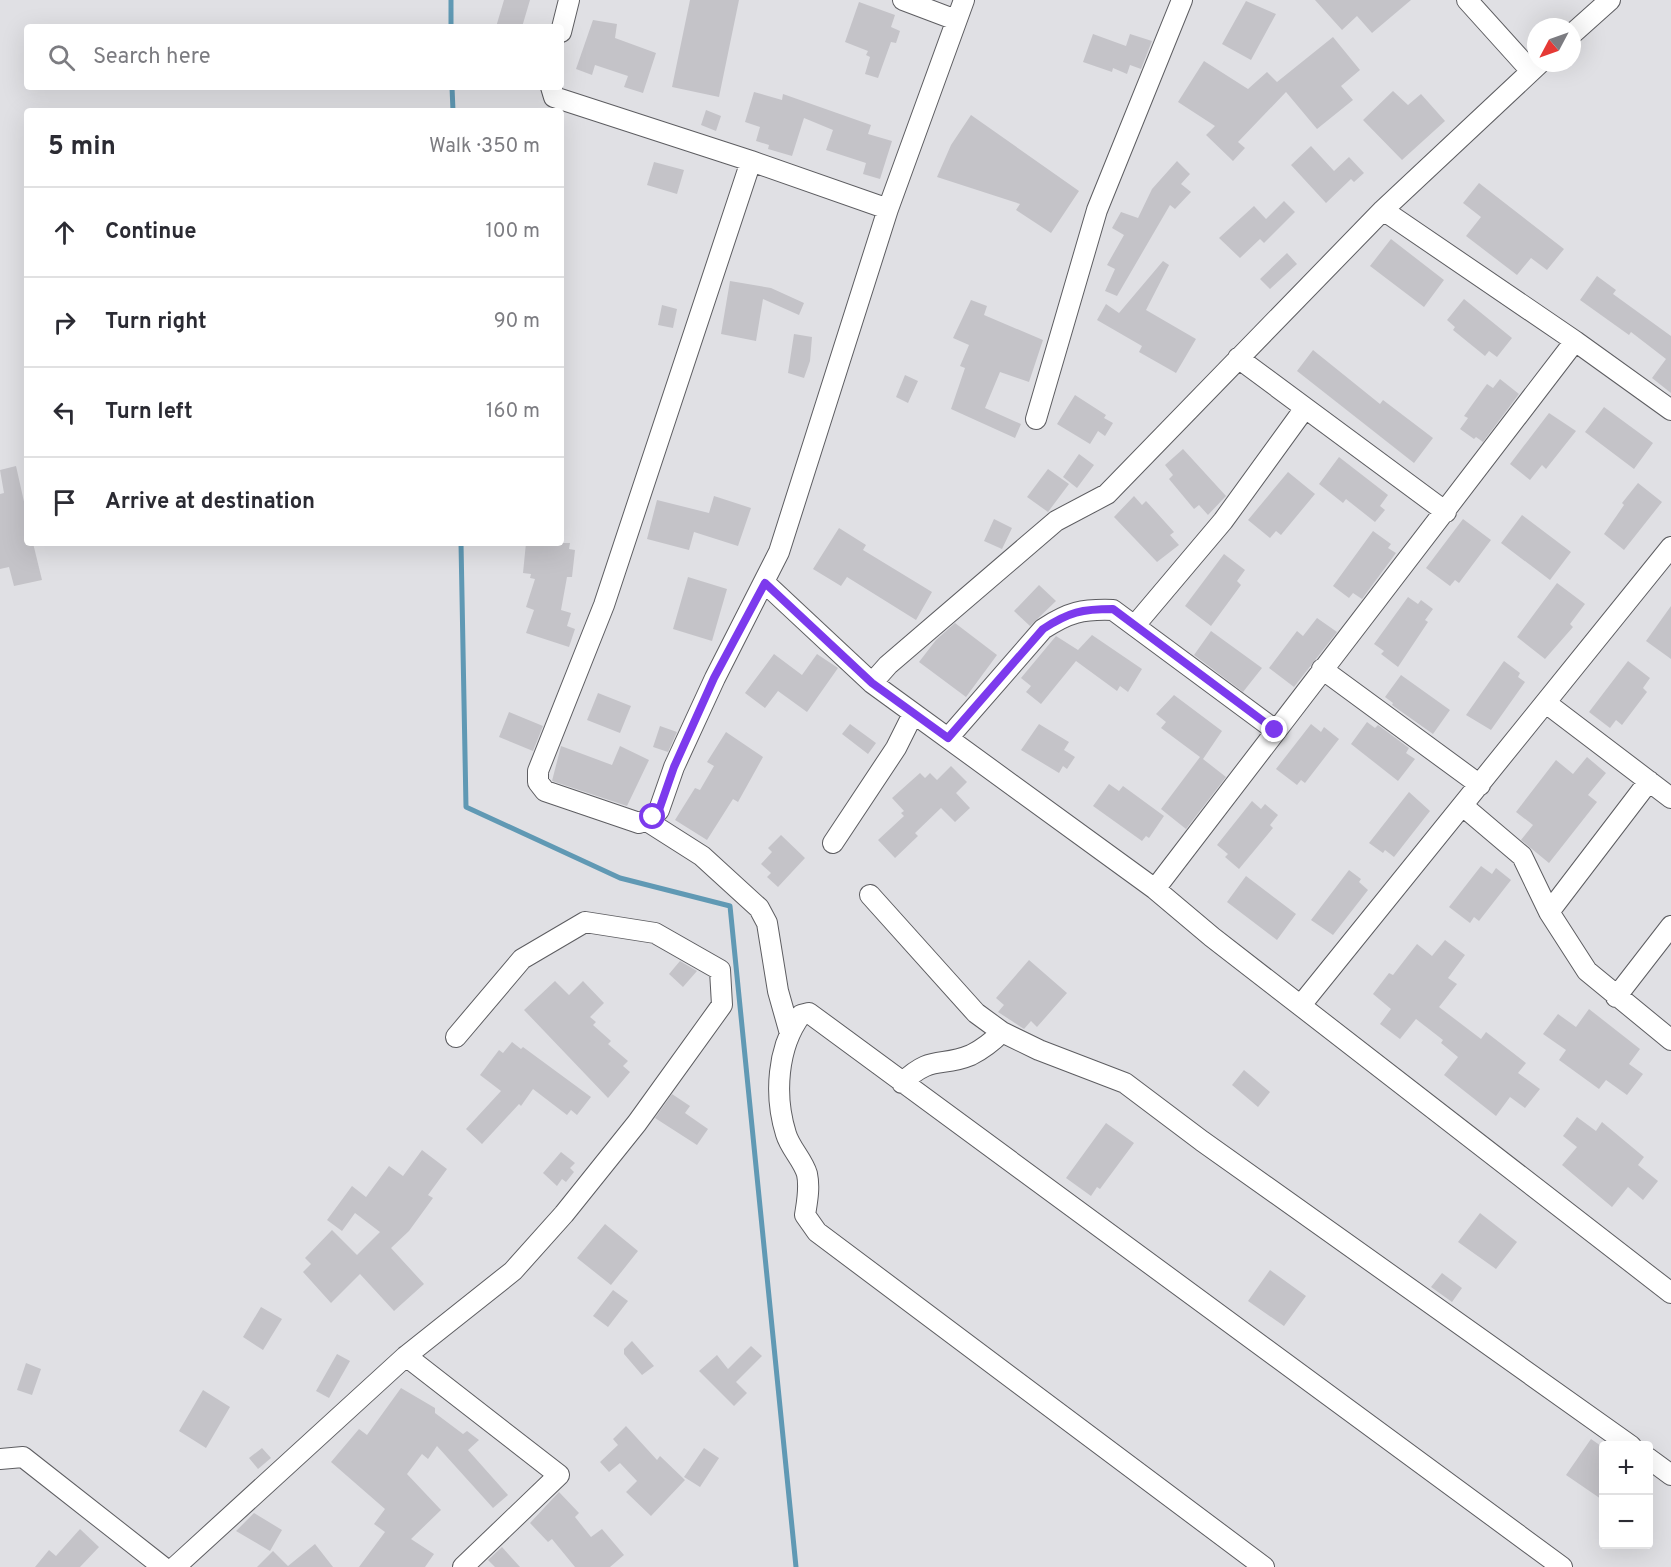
<!DOCTYPE html>
<meta charset="utf-8">
<style>
:root{--surface:#fff;--page:#f7f7f7;--text:#2b2b33;--muted:#7c7c81;--line:#e1e1e2}
body{margin:0;font-family:Overpass,sans-serif;background:var(--page);color:var(--text)}
.controls{position:absolute;right:18px;bottom:18px;display:grid;overflow:hidden;border-radius:6px;box-shadow:0 6px 24px #0002}
.controls button{width:54px;height:54px;display:grid;place-items:center;padding:0;border:0;border-bottom:2px solid var(--line);background:var(--surface);color:var(--text);font:30px sans-serif}
.compass{position:absolute;left:1527px;top:18px;width:54px;height:54px;border-radius:50%;background:var(--surface);box-shadow:0 6px 24px #0002;rotate:229deg}
.stop{position:absolute;width:18px;height:18px;margin:-14px;border:4px solid #7c3aed;border-radius:50%;background:#fff}
.stop.end{background:#7c3aed;border-color:#fff;box-shadow:0 2px 6px #0008}
.list{margin:0;padding:0;list-style:none}
h2{display:flex;justify-content:space-between;align-items:center;height:78px;margin:0;padding:0 24px;font-size:26px}
h2 small{font-size:20px;font-weight:400;color:var(--muted)}
.list li{display:grid;grid-template-columns:39px 1fr auto;gap:18px;align-items:center;box-sizing:border-box;height:90px;padding:0 24px;border-top:2px solid var(--line)}
.list b{display:block;font-size:22px;white-space:nowrap}
.list em{font-size:20px;font-style:normal;color:var(--muted)}
.icon{flex:none;width:33px;height:33px;fill:none;stroke:currentColor;stroke-width:2;stroke-linecap:round;stroke-linejoin:round}
.map{position:relative;flex:none;width:1671px;height:1567px;overflow:hidden}
.search{position:absolute;background:var(--surface);box-shadow:0 6px 24px #0002;left:24px;top:24px;width:540px;height:66px;display:flex;align-items:center;gap:15px;box-sizing:border-box;padding:0 21px;border-radius:6px;color:var(--muted);font-size:22px}
.panel{position:absolute;background:var(--surface);box-shadow:0 6px 24px #0002;left:24px;top:108px;width:540px;height:438px;border-radius:6px}
.map>svg:first-child{display:block}
.lines{fill:none;stroke-linecap:round;stroke-linejoin:round}
.stream{stroke:#6099b4;stroke-width:5}
.building{fill:#c4c3c8}
.minor-casing{stroke:#5d5d61;stroke-width:22}
.minor{stroke:#fff;stroke-width:20}
.route{stroke:#7c3aed;stroke-width:8}
</style>
<div class="map">
<svg width="1671" height="1567" viewBox="0 0 1671 1567">
<rect width="100%" height="100%" fill="#e0e0e4"/>
<g class="lines">
<path class="stream" d="M451 0V27
M452 87 453 111
M461 543 466 807 620 878 730 906 796 1567"/>
</g>
<path class="building" d="M504 0H530L522 27H496Z
M690 0H739L719 97 672 87Z
M1315 0H1411L1372 33 1357 16 1342 30Z
M1246 1 1276 14 1251 60 1222 44Z
M859 2 895 15 891 27 900 31 896 43 891 42 878 78 865 74 870 57 866 55 868 51 845 42Z
M593 20 617 24 615 38 656 53 643 93 624 87 628 76 595 65 592 75 576 69Z
M1093 34 1126 46 1130 34 1152 41 1141 69 1130 65 1127 74 1113 68 1112 72 1083 62Z
M1333 37 1360 70 1341 86 1353 100 1317 129 1286 92 1238 142 1245 148 1233 161 1206 135 1215 126 1178 102 1204 61 1248 89 1267 72 1277 82Z
M1393 91 1408 105 1421 94 1445 121 1402 160 1363 120Z
M754 92 782 100 783 94 871 125 868 134 892 141 880 179 863 174 866 163 826 150 833 130 804 118 792 156 768 149 769 145 756 141 760 127 745 122Z
M706 110 721 116 716 131 701 125Z
M971 115 1079 191 1051 233 1016 210 1020 204 937 177 951 145Z
M1311 146 1334 171 1349 157 1364 173 1354 182 1351 179 1326 203 1291 165Z
M1177 161 1190 174 1181 184 1191 192 1175 209 1170 205 1117 296 1105 291 1115 269 1107 265 1124 235 1112 228 1121 212 1138 218 1152 189Z
M654 162 684 170 677 194 647 185Z
M1479 183 1564 249 1547 270 1531 258 1517 275 1466 236 1481 217 1463 203Z
M1284 201 1295 212 1264 243 1260 239 1240 258 1219 238 1254 206 1266 219Z
M1391 239 1444 280 1424 307 1370 266Z
M1287 253 1297 264 1270 289 1260 279Z
M1163 261 1169 265 1146 310 1196 339 1176 373 1139 352 1142 346 1097 320 1106 304 1119 313Z
M1597 276 1616 290 1613 294 1671 336V393L1652 378 1666 359 1631 332 1629 335 1580 300Z
M730 281 771 288 804 303 799 315 763 299 756 341 721 334Z
M1464 299 1512 338 1497 357 1489 351 1485 356 1453 330 1455 327 1447 320Z
M971 300 987 306 984 315 1043 340 1029 382 1000 372 985 408 1021 424 1015 438 951 409 965 368 960 366 969 345 953 338Z
M662 305 677 309 673 328 658 325Z
M794 334 812 337 810 361 804 378 788 373Z
M1313 350 1380 404 1383 400 1433 438 1414 463 1297 371Z
M905 375 918 381 908 403 896 397Z
M1500 379 1519 394 1483 442 1476 437 1474 439 1460 429 1468 418 1464 416 1487 384 1493 388Z
M1075 395 1106 415 1104 418 1113 423 1105 436 1098 431 1090 444 1057 424Z
M1604 407 1653 443 1634 469 1585 432Z
M1549 413 1576 431 1546 469 1542 465 1530 480 1510 464Z
M1183 449 1226 496 1208 515 1199 505 1194 509 1169 479 1173 475 1165 465Z
M1079 454 1094 465 1077 488 1063 477Z
M1339 457 1388 495 1380 506 1385 510 1375 522 1346 499 1343 503 1319 484Z
M16 466 27 515V543H33L42 580 14 586 9 567 0 569V494L4 493 0 470Z
M1048 469 1069 484 1048 512 1027 497Z
M1288 472 1315 494 1281 535 1276 531 1270 538 1248 520Z
M1638 483 1662 502 1624 550 1604 534 1624 505 1622 503Z
M714 496 751 508 738 546 694 532 689 550 647 539 657 500 709 513Z
M1134 496 1142 505 1146 501 1156 512 1174 532 1170 535 1179 545 1157 562 1114 517Z
M1522 515 1571 552 1550 580 1501 543Z
M994 519 1012 528 1002 549 984 541Z
M1463 519 1491 540 1459 583 1455 580 1450 586 1426 568Z
M839 528 866 545 863 550 932 592 916 620 847 577 841 586 813 569Z
M1373 531 1391 544 1388 548 1396 553 1362 599 1353 593 1349 598 1333 586Z
M526 543H570L569 549 575 550 572 577H567L561 610 571 613 567 626 575 629 569 647 526 633 534 610 526 607 535 579 530 578 531 574 523 573Z
M1224 554 1245 570 1237 581 1241 585 1211 626 1185 606Z
M688 577 727 589 712 641 673 629Z
M1557 583 1585 604 1570 624 1573 627 1545 659 1517 637Z
M1039 585 1056 601 1030 626 1014 611Z
M1408 597 1418 604 1421 600 1433 609 1425 620 1428 622 1398 667 1381 654 1384 651 1374 644Z
M1671 606V659L1646 641Z
M1317 618 1337 632 1294 687 1269 668 1297 631 1303 636Z
M955 623 997 655 966 697 919 662 936 640Z
M1211 631 1262 668 1243 692 1194 655Z
M1092 635 1142 669 1128 692 1120 686 1117 691 1076 661 1041 704 1026 692 1031 686 1021 678 1056 636 1078 650Z
M774 654 802 675 817 654 838 668 807 712 778 691 765 708 745 693Z
M1504 661 1520 673 1518 677 1525 682 1491 730 1466 715Z
M1628 661 1650 678 1643 688 1647 692 1622 725 1616 720 1610 728 1589 712Z
M1401 675 1450 710 1433 734 1392 705 1393 703 1385 697Z
M598 693 631 706 620 733 587 720Z
M1174 695 1222 731 1203 759 1226 777 1186 829 1161 809 1200 757 1161 728 1166 722 1156 714Z
M509 712 543 726 533 751 499 737Z
M1367 722 1375 728 1378 725 1409 748 1406 753 1415 759 1398 781 1351 744Z
M850 724 876 743 868 754 842 734Z
M1039 724 1069 742 1064 750 1075 757 1067 769 1063 766 1059 773 1021 750Z
M1311 724 1321 732 1324 727 1339 739 1305 783 1301 780 1297 785 1276 769Z
M660 726 677 732 668 752 653 747Z
M726 732 763 757 738 802 733 799 707 840 675 820 695 788 700 790 714 766 707 762Z
M561 746 612 765 620 746 649 760 627 806 552 781Z
M1587 757 1606 773 1588 795 1597 802 1549 863 1521 840 1533 825 1516 812 1556 760 1573 774Z
M951 766 967 782 956 793 970 808 955 822 941 808 915 833 918 836 895 858 878 840 904 816 901 813 904 811 892 798 920 773 925 778 930 773 937 780Z
M1109 784 1119 791 1123 786 1164 816 1149 838 1146 836 1142 841 1093 806Z
M1409 792 1430 811 1394 857 1385 850 1383 853 1369 843Z
M1252 801 1261 809 1265 804 1278 815 1270 825 1273 828 1239 869 1225 857 1228 854 1217 845Z
M781 835 805 858 778 887 767 877 771 873 761 864 772 852 768 848Z
M1481 866 1492 874 1496 868 1511 880 1479 921 1474 917 1470 923 1449 907Z
M1349 870 1361 879 1359 882 1368 890 1333 935 1311 920Z
M1246 876 1296 914 1277 940 1227 902Z
M1445 940 1465 955 1448 978 1457 984 1439 1007 1481 1039 1486 1032 1526 1063 1518 1073 1540 1089 1525 1108 1510 1097 1496 1116 1444 1075 1458 1057 1441 1043 1443 1040 1416 1019 1400 1039 1380 1024 1391 1009 1373 994 1389 973 1393 975 1417 944 1432 956Z
M1029 960 1067 993 1037 1027 1031 1021 1024 1029 998 1012 1004 1005 996 998Z
M680 961 697 971 683 987 669 974Z
M555 981 569 995 583 981 604 1003 590 1017 596 1022 593 1025 611 1041 608 1044 628 1061 623 1066 630 1072 608 1098 524 1010Z
M1589 1009 1640 1049 1629 1064 1643 1074 1627 1095 1606 1080 1599 1089 1559 1060 1566 1050 1543 1034 1558 1014 1576 1027Z
M512 1042 521 1049 523 1047 591 1097 577 1115 571 1110 567 1115 533 1089 521 1106 519 1104 482 1144 466 1129 501 1091 480 1075 499 1050 503 1053Z
M1244 1070 1270 1092 1258 1107 1232 1085Z
M672 1094 690 1106 685 1113 708 1129 697 1145 655 1118Z
M1577 1117 1596 1131 1602 1122 1644 1157 1638 1165 1658 1181 1643 1200 1628 1187 1612 1207 1562 1165 1577 1147 1563 1136Z
M1106 1123 1134 1143 1100 1189 1097 1187 1091 1196 1066 1178Z
M422 1150 447 1169 428 1195 433 1198 409 1231 391 1248 424 1284 394 1311 360 1274 331 1303 303 1272 311 1264 305 1258 332 1230 357 1255 380 1232 355 1213 342 1231 327 1220 352 1186 366 1197 389 1166 403 1176Z
M561 1152 575 1163 570 1168 574 1172 566 1182 562 1179 557 1186 543 1173Z
M1480 1213 1517 1242 1496 1269 1458 1242Z
M605 1224 638 1251 611 1285 577 1258Z
M1270 1270 1306 1296 1284 1326 1248 1301Z
M1442 1273 1462 1288 1452 1302 1431 1287Z
M613 1290 628 1301 608 1327 593 1316Z
M261 1307 282 1319 263 1350 243 1337Z
M632 1341 654 1366 642 1375 624 1354V1349Z
M751 1346 762 1356 736 1382 747 1393 734 1406 699 1371 717 1355 728 1369Z
M337 1354 350 1361 329 1398 316 1391Z
M26 1363 41 1369 32 1395 17 1390Z
M401 1388 435 1408V1413L463 1434 467 1431 479 1440 468 1450 508 1495 493 1508 437 1446 428 1459 422 1454 407 1474 441 1510 411 1539 434 1554 425 1567H359L385 1532 374 1524 385 1509 331 1462 359 1429 367 1435Z
M203 1390 230 1407 206 1448 179 1431Z
M626 1426 657 1460 660 1456 685 1480 651 1516 626 1492 637 1481 620 1463 609 1472 600 1462 618 1445 613 1439Z
M1591 1439 1604 1448V1501L1566 1475Z
M262 1448 271 1458 258 1469 249 1458Z
M704 1448 719 1458 700 1487 684 1477Z
M559 1492 579 1513 575 1517 591 1537 602 1529 624 1555 610 1567H575L552 1539 548 1542 530 1523Z
M254 1513 282 1530 270 1551 236 1531Z
M80 1529 99 1547 80 1567H35L49 1550 56 1556Z
M315 1544 333 1567H257L273 1551 288 1566Z
M502 1547 520 1567H495L488 1560Z"/>
<g class="lines">
<g class="minor-casing">
<path id="minor" d="M903 0 956 20
M1467 0 1531 71
M561 32 569 0
M1572 34 1610 0
M551 87 554 97 751 161 888 209
M751 161 604 605 538 771V782L545 791 639 823 653 817 659 810 674 767 715 678 779 552 888 209 964 0
M1383 210 1575 341 1671 410
M1238 358 1446 512
M1036 419 1097 210 1182 0
M765 583 872 683 1155 889 1212 937 1671 1293
M1136 624 1223 521 1305 408
M1322 669 1480 785
M872 683 888 665 1056 521 1107 494 1383 210 1540 63
M1546 703 1671 798
M948 738 1043 629C1069 612 1082 609 1113 610L1275 730
M1463 806 1522 856 1549 912 1587 971 1671 1040
M647 821 702 856 759 908 767 923 778 991 789 1030
M833 843 896 748 913 714
M1155 889 1575 341
M870 895 976 1013 1002 1032 1039 1050 1125 1083 1202 1141 1631 1446
M1549 912 1649 781
M1616 997 1671 926
M1301 1005 1671 547
M902 1083C932 1054 940 1068 971 1055 983 1049 993 1041 1002 1032
M406 1356 559 1475 463 1567
M1648 1458 1671 1475
M0 1459 23 1457 163 1567
M175 1567 406 1356 513 1271 564 1214 637 1123 722 1005 720 970 655 933 585 922 522 959 456 1037
M1264 1567 817 1232 805 1215C807 1202 810 1188 807 1174 803 1160 790 1148 786 1134 774 1096 777 1047 801 1015L809 1013 1562 1567"/>
</g>
<use href="#minor" class="minor"/>
</g>
<g class="lines">
<path class="route" d="M653 817 659 810 674 767 714 678 765 583 872 683 948 738 1043 629C1069 612 1082 609 1113 609L1275 730"/>
</g>
</svg>
<div class="controls">
<button>+</button>
<button>−</button>
</div>
<svg class="compass" viewBox="-18 -18 36 36"><path d="M0-13l5 13h-10z" fill="#e53935"/><path d="M0 13l5-13h-10z" fill="#7c7c81"/></svg>
<div class="stop" style="left:653px;top:817px"></div>
<div class="stop end" style="left:1275px;top:730px"></div>
<div class="search"><svg class="icon" aria-label="search" viewBox="0 0 24 24"><circle cx="10" cy="10" r="6"/><path d="M15 15l6 6"/></svg>Search here</div>
<section class="panel">
<h2>5 min<small>Walk · 350 m</small></h2>
<ul class="list">
<li><svg class="icon" aria-label="ahead" viewBox="0 0 24 24"><path d="M12 20V5M6 11l6-6 6 6"/></svg><div><b>Continue</b></div><em>100 m</em></li>
<li><svg class="icon" aria-label="right" viewBox="0 0 24 24"><path d="M7 20v-9h11M14 6l5 5-5 5"/></svg><div><b>Turn right</b></div><em>90 m</em></li>
<li><svg class="icon" aria-label="left" viewBox="0 0 24 24"><path d="M17 20v-9H6M10 6l-5 5 5 5"/></svg><div><b>Turn left</b></div><em>160 m</em></li>
<li><svg class="icon" aria-label="arrive" viewBox="0 0 24 24"><path d="M6 21V4h12l-3 4 3 4H6"/></svg><div><b>Arrive at destination</b></div></li>
</ul>
</section>
</div>
